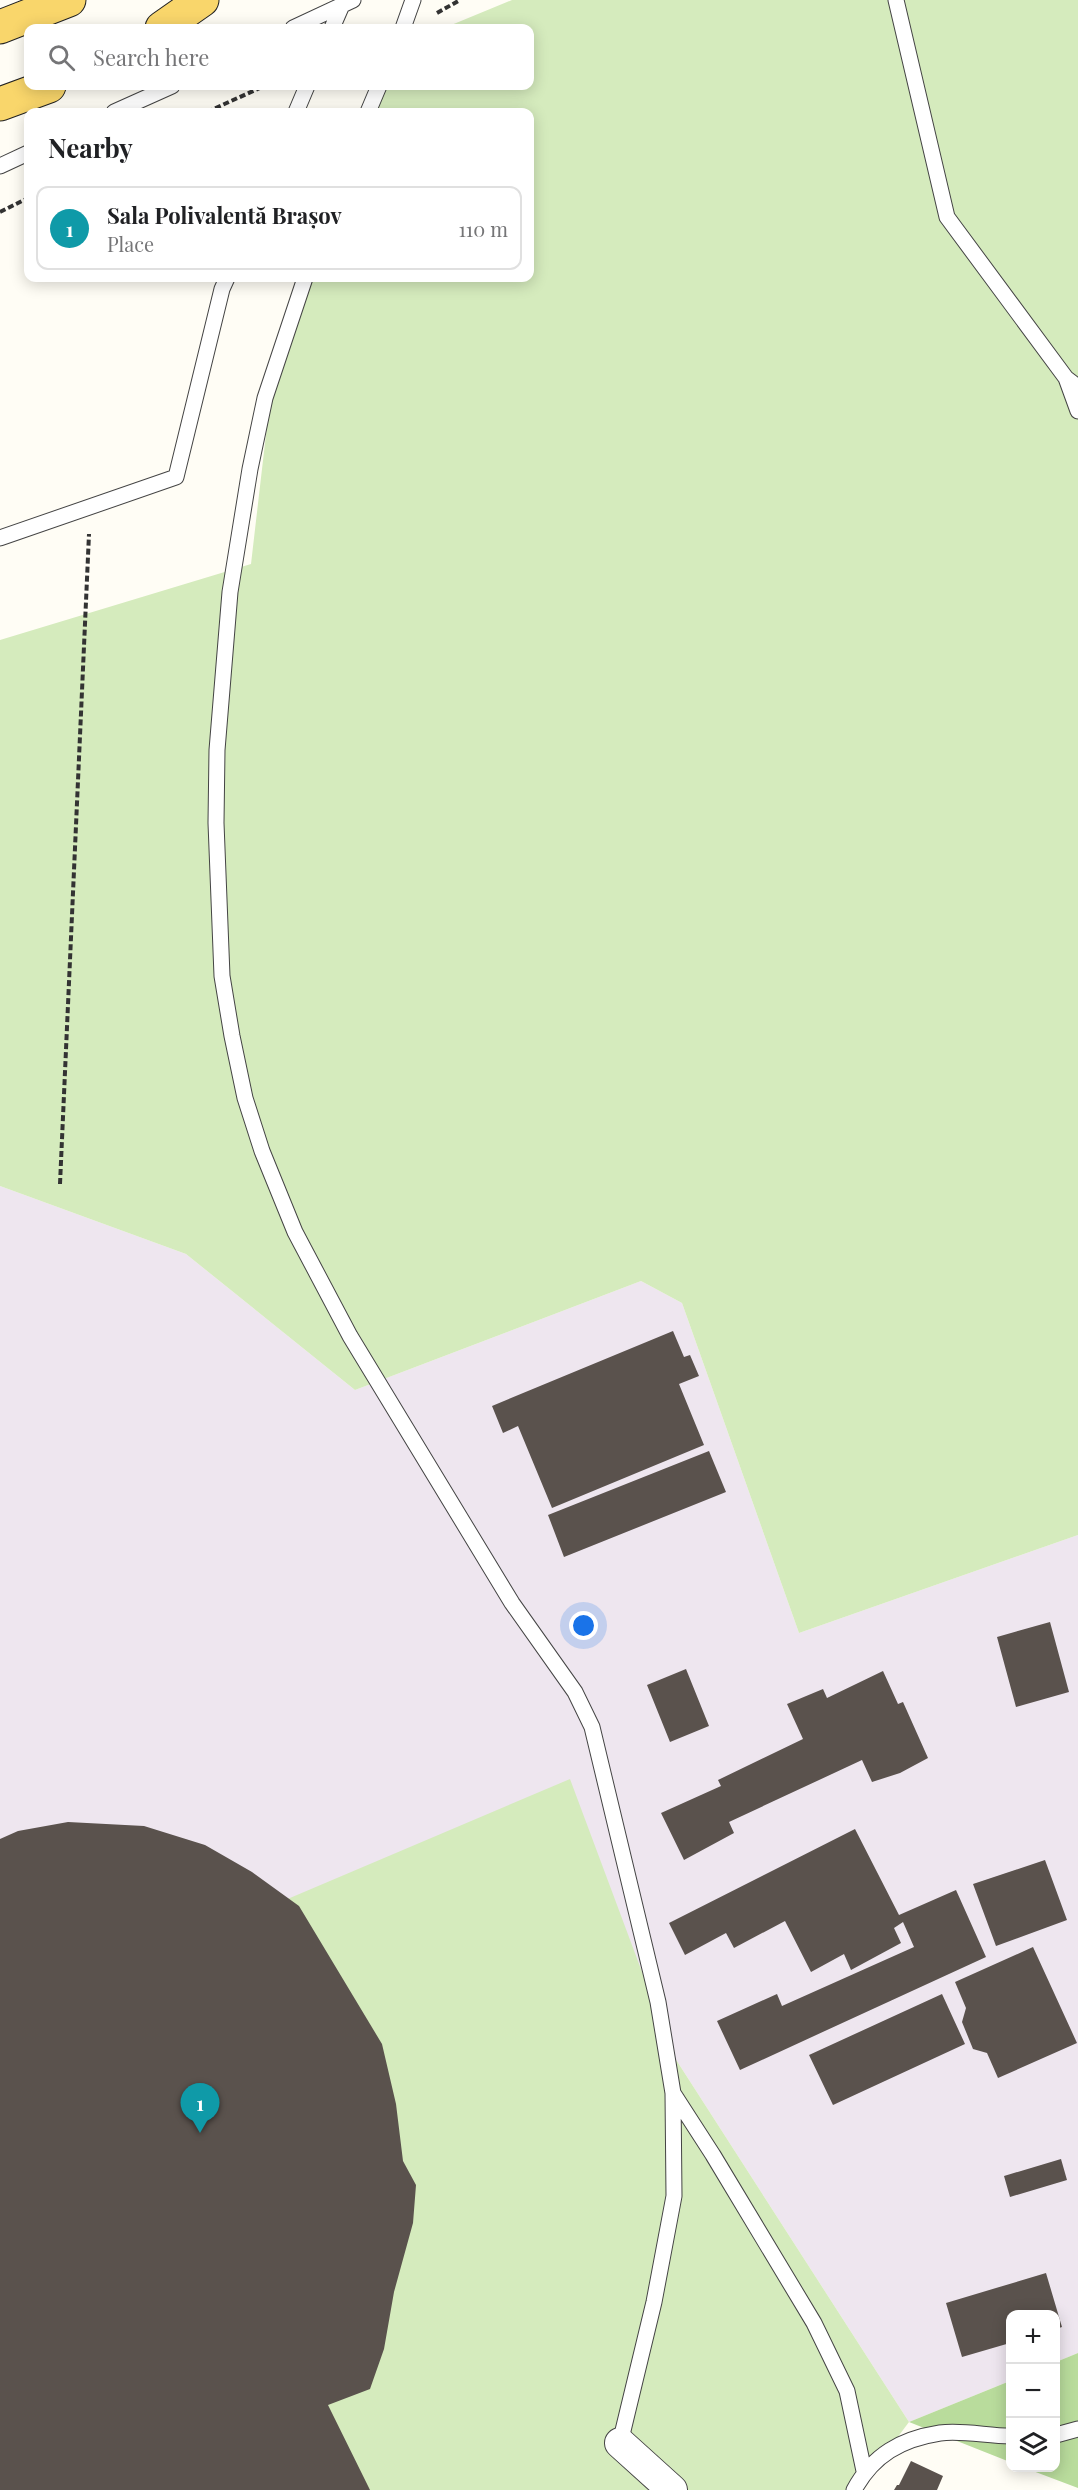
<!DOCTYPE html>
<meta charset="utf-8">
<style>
:root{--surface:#fff;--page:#f6f6f6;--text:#202124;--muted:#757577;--line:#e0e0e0;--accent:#c4262e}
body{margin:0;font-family:"Playfair Display",serif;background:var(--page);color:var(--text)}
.controls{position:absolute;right:18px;bottom:18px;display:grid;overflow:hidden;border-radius:12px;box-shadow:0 3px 15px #0003}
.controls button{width:54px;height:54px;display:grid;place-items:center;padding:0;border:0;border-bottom:2px solid var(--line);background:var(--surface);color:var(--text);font:30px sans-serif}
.you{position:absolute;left:584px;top:1626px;width:21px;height:21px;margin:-15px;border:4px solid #fff;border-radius:50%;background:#1a73e8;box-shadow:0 0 0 9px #1a73e833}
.badge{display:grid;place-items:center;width:39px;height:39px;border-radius:50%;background:var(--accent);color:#fff;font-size:20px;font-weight:700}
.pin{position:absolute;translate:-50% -50px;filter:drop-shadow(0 2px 3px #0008)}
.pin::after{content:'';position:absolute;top:32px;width:21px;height:18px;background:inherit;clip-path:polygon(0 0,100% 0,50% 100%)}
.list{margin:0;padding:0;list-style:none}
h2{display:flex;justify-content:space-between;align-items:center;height:78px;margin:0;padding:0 24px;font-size:26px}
h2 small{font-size:20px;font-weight:400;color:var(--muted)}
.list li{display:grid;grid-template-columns:39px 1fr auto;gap:18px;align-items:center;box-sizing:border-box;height:84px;margin:0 12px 12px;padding:0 12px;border:2px solid var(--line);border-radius:12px}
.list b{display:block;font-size:22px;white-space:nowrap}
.list p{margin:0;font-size:20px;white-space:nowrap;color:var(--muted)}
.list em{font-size:20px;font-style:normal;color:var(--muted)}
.icon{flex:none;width:33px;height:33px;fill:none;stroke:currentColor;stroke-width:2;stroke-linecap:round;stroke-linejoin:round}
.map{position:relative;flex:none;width:1078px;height:2490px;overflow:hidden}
.search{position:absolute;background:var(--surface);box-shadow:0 3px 15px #0003;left:24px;top:24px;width:510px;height:66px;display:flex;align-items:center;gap:15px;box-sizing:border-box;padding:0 21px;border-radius:12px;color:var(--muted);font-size:22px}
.panel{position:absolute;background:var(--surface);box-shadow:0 3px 15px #0003;left:24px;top:108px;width:510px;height:174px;border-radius:12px}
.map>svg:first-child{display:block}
.industrial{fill:#eee6ef}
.green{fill:#d5ebbd}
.forest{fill:#b9dc9c}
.building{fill:#5a524d}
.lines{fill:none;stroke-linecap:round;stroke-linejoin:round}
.lane-casing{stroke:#444;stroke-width:17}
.street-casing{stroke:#444;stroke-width:32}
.primary-casing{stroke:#222;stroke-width:35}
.path{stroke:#333;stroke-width:4;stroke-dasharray:6 3;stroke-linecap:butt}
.lane{stroke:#fff;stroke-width:15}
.street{stroke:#fff;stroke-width:30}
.primary{stroke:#f9d66b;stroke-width:33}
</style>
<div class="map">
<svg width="1078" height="2490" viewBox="0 0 1078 2490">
<rect width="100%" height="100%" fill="#fffdf5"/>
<path class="industrial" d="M0 1186 186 1254 355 1390 641 1281 682 1303 799 1633 1078 1535V2353L1056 2362V2314H1010V2381L909 2422 673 2055 38 2005 0 1921Z"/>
<path class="green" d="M512 0H1078V1535L799 1633 682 1303 641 1281 355 1390 186 1254 0 1186V640L251 564 270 400 313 278H530V112H370L379 86H530V28H444Z
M570 1779 673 2055 909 2422 858 2490H0V1921L38 2005Z"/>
<path class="forest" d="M1078 2353V2488L1025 2468H1056V2362Z
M1010 2381V2462L909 2422Z"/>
<path class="building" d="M673 1331 684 1357 690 1355 699 1376 679 1384 704 1445 552 1508 518 1426 503 1433 492 1406Z
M709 1451 726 1492 564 1557 548 1515Z
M1050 1622 1069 1692 1016 1707 997 1637Z
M686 1669 709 1726 670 1742 647 1685Z
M883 1671 898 1704 903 1702 928 1758 900 1773 872 1782 862 1760 729 1822 734 1833 684 1860 661 1813 721 1786 718 1780 803 1739 787 1704 823 1689 827 1698Z
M68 1822 144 1826 205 1845 252 1872 299 1906 382 2044 396 2104 403 2161 416 2185 413 2223 394 2292 384 2349 370 2389 328 2405 370 2490H0V1839L18 1831Z
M855 1829 899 1915 956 1890 986 1957 740 2070 717 2021 777 1994 782 2006 914 1947 903 1922 894 1928 901 1943 851 1970 844 1954 811 1972 785 1921 734 1948 726 1933 685 1955 669 1923Z
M1045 1860 1067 1920 996 1946 973 1884Z
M1033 1947 1077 2043 998 2078 987 2053 973 2049 962 2022 966 2008 955 1982Z
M942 1994 965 2044 833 2105 809 2055Z
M1061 2159 1067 2180 1010 2197 1004 2176Z
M1046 2273 1062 2327 1056 2329V2314H1010V2343L962 2357 946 2303Z
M911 2461 943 2476 937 2490H894L897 2485H899Z"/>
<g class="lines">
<g class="lane-casing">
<path id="lane" d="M896 0 947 217 1066 378 1078 387
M293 28 353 0
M332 28 342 5
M403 28 413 0
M114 112 172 86
M296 112 307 86
M368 112 379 86
M0 166 28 153
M305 278 265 398 250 469 230 592 217 750 216 823 222 976 232 1036 245 1098 262 1151 295 1232 350 1336 512 1603 575 1692 592 1727 658 2002 673 2093 674 2196 654 2302 620 2443
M1066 378 1078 411
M0 538 176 477 222 289 227 278
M673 2093 713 2155 814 2323 847 2391 864 2471
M1056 2435 1078 2429
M854 2490C873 2455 901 2439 940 2433 962 2430 988 2436 1010 2436"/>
</g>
<g class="street-casing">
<path id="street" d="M620 2443 672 2490"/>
</g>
<g class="primary-casing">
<path id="primary" d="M0 27 69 0
M162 28 202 0
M0 104 49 86"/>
</g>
<path class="path" d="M437 13 460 0
M207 112 264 86
M0 212 28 198
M60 1184 89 534"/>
<use href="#lane" class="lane"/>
<use href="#street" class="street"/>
<use href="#primary" class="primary"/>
</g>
</svg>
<div class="controls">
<button>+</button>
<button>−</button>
<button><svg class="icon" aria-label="layers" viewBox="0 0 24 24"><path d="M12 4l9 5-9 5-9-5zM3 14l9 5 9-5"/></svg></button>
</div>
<div class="you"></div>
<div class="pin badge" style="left:200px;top:2133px;background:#0f9aa8">1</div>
<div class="search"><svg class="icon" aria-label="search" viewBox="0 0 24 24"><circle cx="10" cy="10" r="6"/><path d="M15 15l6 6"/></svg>Search here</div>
<section class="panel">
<h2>Nearby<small></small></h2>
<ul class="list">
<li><span class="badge" style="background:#0f9aa8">1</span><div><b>Sala Polivalentă Brașov</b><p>Place</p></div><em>110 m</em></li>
</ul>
</section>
</div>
